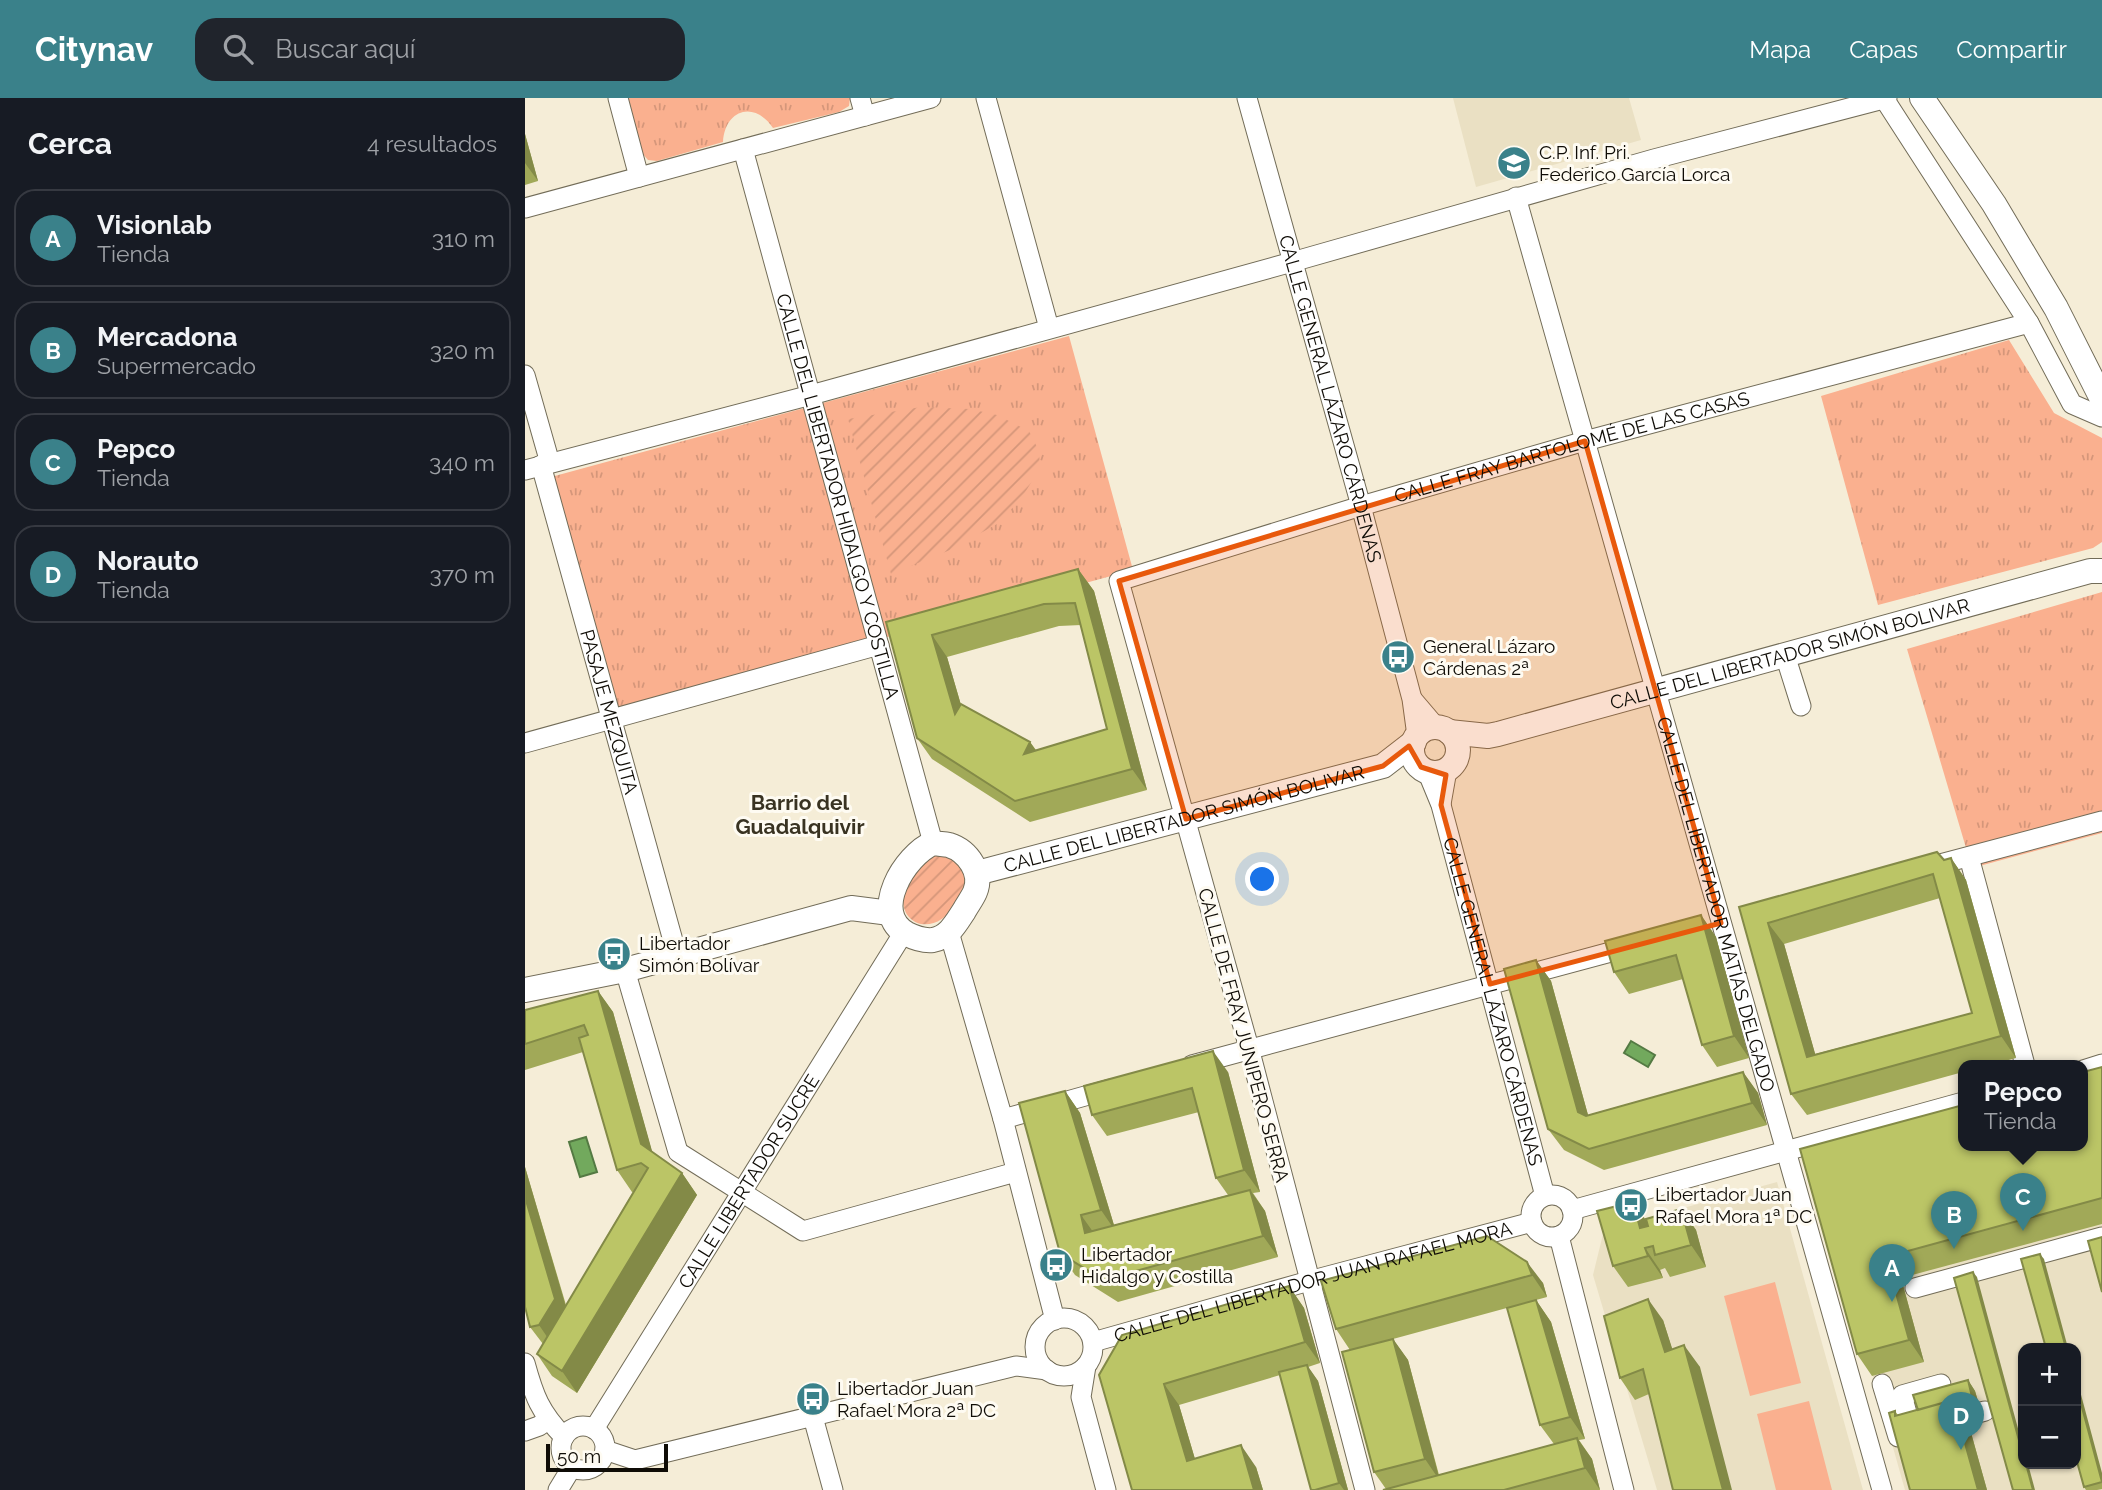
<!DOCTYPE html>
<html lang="es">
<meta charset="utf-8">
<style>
:root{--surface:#171b24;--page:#20242c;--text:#f1f3f6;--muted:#9ea1a6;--line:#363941;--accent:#3a818a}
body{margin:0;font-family:Raleway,sans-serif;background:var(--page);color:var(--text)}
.controls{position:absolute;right:21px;bottom:21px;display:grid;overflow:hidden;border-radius:14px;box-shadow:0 2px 5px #0004}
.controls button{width:63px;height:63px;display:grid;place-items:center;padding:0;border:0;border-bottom:2px solid var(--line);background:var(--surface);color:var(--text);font:35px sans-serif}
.scale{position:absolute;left:21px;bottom:18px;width:122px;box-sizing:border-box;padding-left:7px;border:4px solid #0f0c06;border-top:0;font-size:19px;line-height:24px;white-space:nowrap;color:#0f0c06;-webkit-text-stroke:5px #fefbf2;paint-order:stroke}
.you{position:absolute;left:738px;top:782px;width:24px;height:24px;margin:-18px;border:5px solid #fff;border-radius:50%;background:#1a73e8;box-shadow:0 0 0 10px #1a73e833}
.badge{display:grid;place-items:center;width:46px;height:46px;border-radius:50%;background:var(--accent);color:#fff;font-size:23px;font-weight:700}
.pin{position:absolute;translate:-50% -58px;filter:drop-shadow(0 2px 4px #0008)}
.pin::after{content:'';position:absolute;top:37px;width:24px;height:21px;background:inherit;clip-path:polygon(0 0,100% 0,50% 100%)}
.popup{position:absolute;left:1433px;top:962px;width:130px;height:91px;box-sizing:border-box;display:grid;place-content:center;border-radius:14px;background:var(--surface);filter:drop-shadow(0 2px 5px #0005);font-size:23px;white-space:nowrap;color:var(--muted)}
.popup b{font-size:26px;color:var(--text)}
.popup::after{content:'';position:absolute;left:50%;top:100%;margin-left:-14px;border:14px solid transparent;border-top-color:var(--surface)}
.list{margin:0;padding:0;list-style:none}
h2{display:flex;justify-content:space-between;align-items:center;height:91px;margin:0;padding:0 28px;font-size:30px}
h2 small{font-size:23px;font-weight:400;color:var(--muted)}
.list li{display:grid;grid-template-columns:46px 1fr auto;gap:21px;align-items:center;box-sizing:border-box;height:98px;margin:0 14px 14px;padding:0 14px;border:2px solid var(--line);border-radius:21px}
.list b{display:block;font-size:26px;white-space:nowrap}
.list p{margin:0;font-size:23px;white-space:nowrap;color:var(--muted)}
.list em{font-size:23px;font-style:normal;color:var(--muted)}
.icon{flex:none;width:38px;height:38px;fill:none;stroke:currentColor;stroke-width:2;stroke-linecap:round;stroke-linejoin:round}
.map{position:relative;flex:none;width:1577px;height:1392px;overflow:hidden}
header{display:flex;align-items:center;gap:42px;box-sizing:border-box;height:98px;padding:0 35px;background:var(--accent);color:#fff}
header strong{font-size:33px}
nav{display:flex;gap:38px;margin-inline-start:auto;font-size:24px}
.search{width:490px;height:63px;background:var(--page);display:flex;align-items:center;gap:18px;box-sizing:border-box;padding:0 24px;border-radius:21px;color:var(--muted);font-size:26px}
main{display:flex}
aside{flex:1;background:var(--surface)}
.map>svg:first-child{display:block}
.built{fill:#eae0c3;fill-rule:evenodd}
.grass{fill:url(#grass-tufts)}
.garden{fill:url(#garden-furrows)}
.pitch{fill:#fab08f}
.water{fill:#72a95d;stroke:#547a43;stroke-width:2}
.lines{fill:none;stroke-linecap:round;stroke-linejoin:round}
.minor-casing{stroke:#726c58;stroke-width:21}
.major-casing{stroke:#726c58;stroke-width:26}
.minor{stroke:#fff;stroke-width:19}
.major{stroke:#fff;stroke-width:24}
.wall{fill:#a1a958;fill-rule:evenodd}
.shaded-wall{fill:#838a47}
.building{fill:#bbc566;stroke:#838a47;stroke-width:2;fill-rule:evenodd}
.marked{fill:#e8590c;fill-opacity:0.2;stroke:#e8590c;stroke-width:5;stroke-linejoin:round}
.labels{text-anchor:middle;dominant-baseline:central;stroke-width:6;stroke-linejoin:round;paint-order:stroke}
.poi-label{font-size:19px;fill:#0f0c06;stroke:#fefbf2;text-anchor:start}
.street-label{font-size:19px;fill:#0f0c06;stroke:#fefbf2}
.neighbourhood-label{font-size:21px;font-weight:bold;fill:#393322;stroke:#fefbf2}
</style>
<header>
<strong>Citynav</strong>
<div class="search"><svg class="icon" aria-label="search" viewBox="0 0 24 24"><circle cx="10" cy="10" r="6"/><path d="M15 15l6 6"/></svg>Buscar aquí</div>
<nav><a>Mapa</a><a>Capas</a><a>Compartir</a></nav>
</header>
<main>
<aside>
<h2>Cerca<small>4 resultados</small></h2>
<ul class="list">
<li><span class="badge">A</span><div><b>Visionlab</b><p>Tienda</p></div><em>310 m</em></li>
<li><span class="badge">B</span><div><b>Mercadona</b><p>Supermercado</p></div><em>320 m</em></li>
<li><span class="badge">C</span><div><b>Pepco</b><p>Tienda</p></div><em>340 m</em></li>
<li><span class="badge">D</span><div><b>Norauto</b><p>Tienda</p></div><em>370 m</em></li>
</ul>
</aside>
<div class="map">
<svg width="1577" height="1392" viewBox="0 0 1577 1392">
<defs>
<pattern id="grass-tufts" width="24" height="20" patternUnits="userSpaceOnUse" patternTransform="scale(1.75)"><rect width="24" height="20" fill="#fab08f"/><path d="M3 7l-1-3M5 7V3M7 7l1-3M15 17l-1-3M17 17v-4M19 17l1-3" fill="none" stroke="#d5967a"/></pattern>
<pattern id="garden-furrows" width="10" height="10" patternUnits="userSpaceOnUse" patternTransform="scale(1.75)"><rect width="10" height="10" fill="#fab08f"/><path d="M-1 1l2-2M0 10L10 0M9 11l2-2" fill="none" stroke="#d5967a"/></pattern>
</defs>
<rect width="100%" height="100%" fill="#f5edd7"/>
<path class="built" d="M928 0H1104L1116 42 951 89Z
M1577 995V1392H1380L1290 1073 1438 1047H1558ZM1498 1250H1551V1366H1498Z
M1252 1084 1338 1392H1132L1068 1177 1079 1132Z"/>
<path class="grass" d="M101 0H325L324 8 314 14 248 30C229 2 200 12 198 44L132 63 123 62 116 54Z
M544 238 608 472 80 616 15 382Z
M1484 242 1529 315 1577 340V444L1568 450 1353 507 1296 298Z
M1577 494V735L1447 770 1382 551Z"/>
<path class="garden" d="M396 309 445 311 472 317 504 333 514 353 515 370 496 401 472 426 425 452 366 476 323 321Z
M414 755 439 768C439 774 442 784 440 790 439 794 434 800 432 804 407 847 362 821 384 783 394 766 396 763 414 755Z"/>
<path class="pitch" d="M1250 1184 1276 1285 1225 1298 1199 1198Z
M1284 1303 1307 1392H1251L1232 1316Z"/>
<path class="water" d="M1106 943 1130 957 1123 969 1099 955Z
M61 1039 72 1074 55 1079 44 1044Z"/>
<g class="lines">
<g class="minor-casing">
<g id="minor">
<path d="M93 0 114 79"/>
<path d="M335 0 340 18"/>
<path d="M461 0 524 230"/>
<path id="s1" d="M722 0 836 408 887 601 892 638"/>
<path d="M1360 2 1504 225 1547 306 1577 319"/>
<path id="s2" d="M218 51 408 745"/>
<path id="s3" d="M991 99 1357 1392"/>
<path d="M0 110 406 0"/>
<path d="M0 277 25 365"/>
<path id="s4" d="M16 367 152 857"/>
<path d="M0 372 286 297 767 164 1129 61 1362 0"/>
<path d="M1260 557 1276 608"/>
<path d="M888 602 911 629"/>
<path d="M0 645 354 547"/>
<path id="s5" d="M902 673 916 707 1020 1098"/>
<path d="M916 706 922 672"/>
<path d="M1444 759 1500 967"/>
<path d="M1404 769 1577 723"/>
<path d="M424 834 478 1021 530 1222"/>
<path d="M100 872 153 1054 278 1133 491 1074"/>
<path d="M667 967 1108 848"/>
<path d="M1558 972 1577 966"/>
<path d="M478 1021 585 991"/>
<circle cx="1027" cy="1118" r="21"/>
<path d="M1047 1112 1438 1004"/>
<path d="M1034 1138 1099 1392"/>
<path d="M1390 1190 1577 1139"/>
<circle cx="539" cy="1249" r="29"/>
<path id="s6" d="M568 1244 784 1183 1007 1124"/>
<path d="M0 1265C9 1298 15 1314 39 1339"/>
<path d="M561 1268 556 1299 581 1392"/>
<path d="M1357 1286 1373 1339"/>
<path d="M1416 1286 1377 1297 1387 1333 1460 1313"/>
<path d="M288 1319 308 1392"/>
<circle cx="58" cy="1350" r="22"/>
<path id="s7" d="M69 1331 379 834"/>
<path d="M0 1333 14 1328 23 1322"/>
<path d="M80 1352 110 1362 491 1268 522 1272"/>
<path d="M33 1392 47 1369"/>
<path id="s8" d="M840 1392 724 950 594 483 836 408 1060 343 1504 225"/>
</g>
</g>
<g class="major-casing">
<g id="major">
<path d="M1397 0 1469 106 1531 210 1577 301"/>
<circle cx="910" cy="652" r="23"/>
<path id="s9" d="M924 634 963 638 973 636 1565 473H1577"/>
<path d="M408 745C413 746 419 746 424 747 443 753 458 775 450 794 447 801 442 807 439 813 431 825 424 839 408 842 399 843 390 840 382 836 344 815 380 757 408 745Z"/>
<path id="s10" d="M452 775 858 668 889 644"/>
<path d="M0 892 100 872 326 810 365 815"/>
</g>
</g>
<use href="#minor" class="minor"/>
<use href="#major" class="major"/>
</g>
<path class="wall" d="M0 36 13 83 0 87Z
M553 471 569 493 622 692 505 724 407 661 392 640 361 524ZM556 527 582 631 511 652 505 644 436 607 422 559 534 528Z
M1426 760 1441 782 1491 960 1465 967H1438V974L1282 1017 1266 996 1214 809ZM1415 800 1447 915 1290 956 1259 846Z
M1176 817 1191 839 1224 960 1192 969 1177 947 1158 881 1104 896 1089 874Z
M1011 862 1026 883 1063 1017 1218 974 1233 995 1242 1027 1079 1072 1039 1052 1023 1031Z
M73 893 88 914 127 1054 157 1075 172 1097 52 1295 27 1278 12 1256 18 1246 5 1229 0 1209V1069L41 1207 108 1094H107L92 1072 58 954 0 972V912Z
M1577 969V1126L1376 1180 1399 1264 1347 1278 1332 1256 1275 1051Z
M703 974 735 1094 728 1095 740 1113 753 1159 593 1204 550 1177 535 1155 540 993 555 1015 589 1127 703 1097 691 1080 674 1014 582 1038 567 1017Z
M1156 1111 1171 1132 1181 1169 1145 1179 1140 1170 1135 1172 1138 1180 1103 1189 1088 1168 1121 1123Z
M962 1138 1018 1185 1022 1199 868 1241 883 1262 914 1377 1029 1346 1015 1327 1011 1202 1026 1224 1060 1341 1054 1342 1067 1361 1075 1392H858L861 1391 849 1374 825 1252 811 1231Z
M764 1188 779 1210 795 1265 783 1269 793 1283 823 1392H786L755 1277 654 1307 670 1361 731 1369 738 1392H607L574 1277Z
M1138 1222 1147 1251 1175 1269 1124 1296 1110 1302 1095 1280Z
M1443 1282 1450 1293 1455 1310 1437 1314 1443 1324 1462 1392H1385L1370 1313 1373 1317 1393 1312 1420 1288Z
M1577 1375V1391L1572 1392H1561L1559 1389Z"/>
<path class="shaded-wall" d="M0 36 13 83 0 65Z
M553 471 569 493 622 692 607 671Z
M407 537 422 559 445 638 430 616Z
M505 644 520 666 499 656Z
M1426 760 1441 782 1491 960 1476 938Z
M1176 817 1191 839 1224 960 1209 938Z
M1243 825 1259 846 1297 980 1282 959Z
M1011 862 1026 883 1068 1035 1053 1014Z
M73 893 88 914 131 1067 116 1046Z
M688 953 703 974 735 1094 719 1072Z
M1218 974 1233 995 1242 1027 1227 1005Z
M540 993 555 1015 591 1134 576 1112Z
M0 1069 45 1223 29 1249 14 1227 0 1099Z
M157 1075 172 1097 52 1295 37 1273Z
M725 1092 740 1113 753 1159 738 1138Z
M1108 1104 1123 1125 1130 1151 1115 1130Z
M1156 1111 1171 1132 1181 1169 1166 1147Z
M556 1117 571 1138 560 1135Z
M1120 1150 1135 1172 1138 1180 1123 1158Z
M1515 1156 1519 1161 1543 1250H1541Z
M1361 1159 1376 1180 1399 1264 1384 1242Z
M1002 1164 1018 1185 1022 1199 1007 1177Z
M1448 1174 1452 1179 1498 1349V1357Z
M764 1188 779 1210 795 1265 780 1244Z
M1123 1201 1138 1222 1155 1275 1140 1254Z
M1011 1202 1026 1224 1060 1341 1045 1319Z
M868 1241 883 1262 915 1383 900 1361Z
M1159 1247 1175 1269 1207 1392H1198Z
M782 1267 793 1283 823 1392H819L814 1385Z
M1551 1278 1577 1375V1384L1551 1287Z
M1443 1282 1450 1293 1455 1310 1447 1299Z
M639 1286 654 1307 677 1385 662 1363Z
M1428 1302 1443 1324 1462 1392H1453Z
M1052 1340 1067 1361 1075 1392 1060 1370Z
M716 1347 731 1369 738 1392H729Z
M1501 1366H1503L1510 1392H1508Z"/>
<path class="building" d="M553 471 607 671 490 703 392 640 361 524ZM550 505 582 631 499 656 505 644 436 606 430 616 407 537 519 506Z
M1412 754 1419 762 1426 760 1476 938 1266 996 1214 809ZM1408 776 1447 915 1282 959 1243 825Z
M1176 817 1209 938 1177 947 1151 857 1089 874 1080 843Z
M1011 862 1053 1014 1061 1018 1218 974 1227 1005 1064 1051 1023 1031 979 871Z
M73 893 116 1046 157 1075 37 1273 12 1256 123 1070 116 1065 92 1072 54 940 63 937 59 927 0 946V912Z
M688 953 719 1072 691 1080 667 990 567 1017 559 988Z
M1577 969V1100L1361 1159 1384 1242 1332 1256 1275 1051 1438 1007V1047H1558V974Z
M540 993 576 1112 556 1117 560 1135 725 1092 738 1138 578 1182 535 1155 494 1005Z
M0 1099 30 1201 14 1227 5 1229 0 1209Z
M1108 1104 1115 1130 1123 1128 1121 1121 1156 1111 1166 1147 1130 1157 1128 1148 1120 1150 1123 1158 1088 1168 1072 1113Z
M962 1138 1002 1164 1007 1177 811 1231 796 1183Z
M1577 1139V1194L1563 1143Z
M1515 1156 1541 1250H1521L1496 1161Z
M1448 1174 1498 1357V1366H1501L1508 1392H1488L1429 1180Z
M764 1188 780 1244 639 1286 662 1363 716 1347 729 1392H607L574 1277 597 1237Z
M1123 1201 1140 1254 1159 1247 1198 1392H1148L1118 1271 1095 1280 1079 1218Z
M1011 1202 1045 1319 1015 1327 982 1210Z
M868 1241 900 1361 849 1374 817 1254Z
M782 1267 814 1385 790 1392H786L754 1274Z
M1443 1282 1447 1299 1429 1303 1428 1302 1393 1312 1388 1297Z
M1551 1287 1577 1384 1559 1389 1551 1360Z
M1428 1302 1453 1392H1385L1364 1315 1370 1313V1318Z
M1052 1340 1060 1370 979 1392H858Z"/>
<path class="marked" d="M1060 343 1196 825 965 886 916 707 921 677 896 669 884 648 858 668 661 721 594 483Z"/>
<defs>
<g id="school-disc" transform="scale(1.75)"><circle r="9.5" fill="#3a818a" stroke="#fefbf2"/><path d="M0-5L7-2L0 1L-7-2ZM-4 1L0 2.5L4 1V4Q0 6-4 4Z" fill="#fff"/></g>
<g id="bus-disc" transform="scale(1.75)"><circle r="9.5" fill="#3a818a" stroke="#fefbf2"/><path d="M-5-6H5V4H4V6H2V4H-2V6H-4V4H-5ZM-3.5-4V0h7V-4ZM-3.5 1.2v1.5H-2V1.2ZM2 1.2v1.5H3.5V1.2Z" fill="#fff"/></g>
</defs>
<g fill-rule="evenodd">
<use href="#school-disc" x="989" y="65"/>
<use href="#bus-disc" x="873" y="559"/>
<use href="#bus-disc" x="89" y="856"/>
<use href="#bus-disc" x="1106" y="1107"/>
<use href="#bus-disc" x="531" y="1167"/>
<use href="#bus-disc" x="288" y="1301"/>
</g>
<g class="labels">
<g class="poi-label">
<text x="1014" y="54">C.P. Inf. Pri.<tspan x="1014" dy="22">Federico García Lorca</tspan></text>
<text x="898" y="548">General Lázaro<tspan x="898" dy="22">Cárdenas 2ª</tspan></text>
<text x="114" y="845">Libertador<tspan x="114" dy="22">Simón Bolívar</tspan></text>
<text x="1130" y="1096">Libertador Juan<tspan x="1130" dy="22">Rafael Mora 1ª DC</tspan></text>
<text x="556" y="1156">Libertador<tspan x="556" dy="22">Hidalgo y Costilla</tspan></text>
<text x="312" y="1290">Libertador Juan<tspan x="312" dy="22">Rafael Mora 2ª DC</tspan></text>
</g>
<g class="street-label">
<text stroke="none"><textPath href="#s1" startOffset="312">CALLE GENERAL LÁZARO CÁRDENAS</textPath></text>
<text stroke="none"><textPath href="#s8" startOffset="1414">CALLE FRAY BARTOLOMÉ DE LAS CASAS</textPath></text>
<text stroke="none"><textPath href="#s2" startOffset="360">CALLE DEL LIBERTADOR HIDALGO Y COSTILLA</textPath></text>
<text stroke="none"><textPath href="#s9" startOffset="352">CALLE DEL LIBERTADOR SIMÓN BOLIVAR</textPath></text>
<text stroke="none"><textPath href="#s4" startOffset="256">PASAJE MEZQUITA</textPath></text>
<text stroke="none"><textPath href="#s10" startOffset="214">CALLE DEL LIBERTADOR SIMÓN BOLIVAR</textPath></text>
<text stroke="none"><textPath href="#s3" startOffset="735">CALLE DEL LIBERTADOR MATÍAS DELGADO</textPath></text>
<text stroke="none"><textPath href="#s5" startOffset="240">CALLE GENERAL LÁZARO CÁRDENAS</textPath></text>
<text transform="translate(719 937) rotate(75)">CALLE DE FRAY JUNIPERO SERRA</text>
<text stroke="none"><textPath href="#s7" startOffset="292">CALLE LIBERTADOR SUCRE</textPath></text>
<text stroke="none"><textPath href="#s6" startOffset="228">CALLE DEL LIBERTADOR JUAN RAFAEL MORA</textPath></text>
</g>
<g class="neighbourhood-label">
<text x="275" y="704">Barrio del<tspan x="275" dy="24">Guadalquivir</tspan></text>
</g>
</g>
</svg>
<div class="controls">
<button>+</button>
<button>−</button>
</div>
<div class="scale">50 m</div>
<div class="you"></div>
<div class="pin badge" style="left:1367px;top:1204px">A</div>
<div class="pin badge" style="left:1429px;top:1151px">B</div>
<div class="pin badge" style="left:1498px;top:1133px">C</div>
<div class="popup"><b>Pepco</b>Tienda</div>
<div class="pin badge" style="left:1436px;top:1352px">D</div>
</div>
</main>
